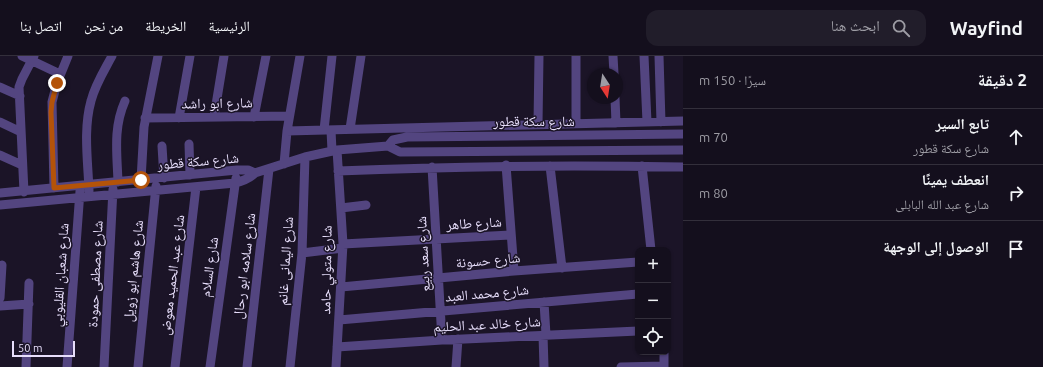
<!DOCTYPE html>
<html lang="ar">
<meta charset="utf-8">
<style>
:root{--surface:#140f1d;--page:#211d2a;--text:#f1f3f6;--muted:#9d9ca4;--line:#332f3b}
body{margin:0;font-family:Ubuntu,"Noto Naskh Arabic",sans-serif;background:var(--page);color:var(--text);direction:rtl}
.controls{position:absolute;right:12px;bottom:12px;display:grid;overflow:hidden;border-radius:8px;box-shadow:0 1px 3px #0004}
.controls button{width:36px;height:36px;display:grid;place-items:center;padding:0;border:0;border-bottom:1px solid var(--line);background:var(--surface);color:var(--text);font:20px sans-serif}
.compass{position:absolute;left:587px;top:12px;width:36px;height:36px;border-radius:50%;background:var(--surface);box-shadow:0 1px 3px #0004;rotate:168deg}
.scale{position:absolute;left:12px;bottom:10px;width:63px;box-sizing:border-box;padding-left:4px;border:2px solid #e7defb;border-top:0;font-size:11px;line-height:14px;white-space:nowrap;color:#e7defb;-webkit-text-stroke:3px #1b1427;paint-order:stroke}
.stop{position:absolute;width:12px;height:12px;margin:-9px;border:3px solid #b45309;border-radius:50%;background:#fff}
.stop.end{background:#b45309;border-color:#fff;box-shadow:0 1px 4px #0008}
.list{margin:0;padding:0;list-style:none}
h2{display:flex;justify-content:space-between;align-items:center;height:52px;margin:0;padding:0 16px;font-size:17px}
h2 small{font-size:13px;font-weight:400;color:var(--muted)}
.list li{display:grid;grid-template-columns:26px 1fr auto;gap:12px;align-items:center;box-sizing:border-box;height:56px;padding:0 16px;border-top:1px solid var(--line)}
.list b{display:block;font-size:15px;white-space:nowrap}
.list p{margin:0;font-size:13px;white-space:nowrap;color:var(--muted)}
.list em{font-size:13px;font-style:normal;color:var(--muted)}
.icon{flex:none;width:22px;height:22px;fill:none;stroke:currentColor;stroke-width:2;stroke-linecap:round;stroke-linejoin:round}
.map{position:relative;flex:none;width:683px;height:311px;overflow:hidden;direction:ltr}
header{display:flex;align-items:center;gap:24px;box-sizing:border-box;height:56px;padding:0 20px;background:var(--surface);border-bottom:1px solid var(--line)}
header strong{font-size:19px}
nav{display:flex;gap:22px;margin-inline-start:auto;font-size:14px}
.search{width:280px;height:36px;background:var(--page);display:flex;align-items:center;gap:10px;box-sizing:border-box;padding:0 14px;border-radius:12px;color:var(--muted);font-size:15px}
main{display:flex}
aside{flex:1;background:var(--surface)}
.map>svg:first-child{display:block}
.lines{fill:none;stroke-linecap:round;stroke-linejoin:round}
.minor{stroke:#534580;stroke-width:9}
.route{stroke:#b45309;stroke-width:5}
.labels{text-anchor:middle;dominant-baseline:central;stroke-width:3;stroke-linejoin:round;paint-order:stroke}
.street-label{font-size:14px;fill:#e7defb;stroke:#1b1427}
</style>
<header>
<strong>Wayfind</strong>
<div class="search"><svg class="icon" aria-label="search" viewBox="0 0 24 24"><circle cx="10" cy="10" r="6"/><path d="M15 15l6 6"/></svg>ابحث هنا</div>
<nav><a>الرئيسية</a><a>الخريطة</a><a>من نحن</a><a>اتصل بنا</a></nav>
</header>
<main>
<aside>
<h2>2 دقيقة<small>سيرًا · 150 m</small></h2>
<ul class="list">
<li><svg class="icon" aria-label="ahead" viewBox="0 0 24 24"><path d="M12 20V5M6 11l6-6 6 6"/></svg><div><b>تابع السير</b><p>شارع سكة قطور</p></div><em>70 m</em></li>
<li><svg class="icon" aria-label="right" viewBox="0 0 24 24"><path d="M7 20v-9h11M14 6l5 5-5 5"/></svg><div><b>انعطف يمينًا</b><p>شارع عبد الله البابلى</p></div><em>80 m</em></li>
<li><svg class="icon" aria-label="arrive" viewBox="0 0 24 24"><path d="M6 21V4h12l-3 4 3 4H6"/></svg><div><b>الوصول إلى الوجهة</b></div></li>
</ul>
</aside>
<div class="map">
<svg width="683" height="311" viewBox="0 0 683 311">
<rect width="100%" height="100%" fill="#1b1427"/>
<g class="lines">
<path class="minor" d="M22 0 60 18
M613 0 614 18
M644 0 647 66
M659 0 661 66
M0 31 20 40
M615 42 616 67
M214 61 224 0
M254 61 266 0
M145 62 289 60
M179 62 190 0
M0 66 21 76
M576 67V0
M538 68 539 0
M350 73 361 0
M324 74 332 0
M331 74 332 95
M287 75 683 65
M189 88 190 119
M162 90 164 122
M388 90 393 84 407 81 683 78
M0 99 22 109
M284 108 287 75 300 0
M506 109 514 215
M550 110 562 212
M642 110 651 194
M432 111 442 284
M338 115C453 110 568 109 683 111
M141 124 144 71 158 0
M118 126C117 97 113 72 125 45
M54 132 52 46 57 27 68 0
M89 135C88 105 83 74 91 45 95 29 104 15 112 0
M24 136 19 31 22 23 34 0
M0 137 237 114H248L255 117
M0 149 235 127C243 125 249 123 255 117L305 101 337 94 388 90 400 96 683 94
M341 152 366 149
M343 188 511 179
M302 197 343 192
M341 231 514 215 638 206
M0 242 2 209
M544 246 546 279
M0 250 29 248
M339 264 638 238
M543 279 544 311
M337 291 442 284 638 275
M26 311 29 227
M67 311 80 135
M104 311 113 133
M138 311 156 130
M175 311 196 131
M210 311 236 122
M247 311 269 113
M290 311 302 197 305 101
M336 311 343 188 337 94
M456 311 458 283
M621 311 664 310
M664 311V296"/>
</g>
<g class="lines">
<path class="route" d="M57 27 52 46 51 56 54 132 141 124"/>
</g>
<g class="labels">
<g class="street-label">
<text transform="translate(217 47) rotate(-1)">شارع ابو راشد</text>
<text x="534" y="65">شارع سكة قطور</text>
<text transform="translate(198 105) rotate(-5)">شارع سكة قطور</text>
<text transform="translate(474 167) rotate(-3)">شارع طاهر</text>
<text transform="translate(423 198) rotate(-93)">شارع سعد ربيع</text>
<text transform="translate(488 204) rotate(-5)">شارع حسونة</text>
<text transform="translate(285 205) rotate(-86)">شارع اليمانى غانم</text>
<text transform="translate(244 210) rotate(-83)">شارع سلامه ابو رحال</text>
<text transform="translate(209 211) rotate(-82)">شارع السلام</text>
<text transform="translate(326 214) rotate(-89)">شارع متولي حامد</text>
<text transform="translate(133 215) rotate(-84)">شارع هاشم ابو زويل</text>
<text transform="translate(95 218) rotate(-87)">شارع مصطفى حمودة</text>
<text transform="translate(60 219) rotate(-86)">شارع شعبان القليوبي</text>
<text transform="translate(172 219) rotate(-83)">شارع عبد الحميد معوض</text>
<text transform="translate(487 237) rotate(-5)">شارع محمد العبد</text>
<text transform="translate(487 268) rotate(-3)">شارع خالد عبد الحليم</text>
</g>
</g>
</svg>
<div class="controls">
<button>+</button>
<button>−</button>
<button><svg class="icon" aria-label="locate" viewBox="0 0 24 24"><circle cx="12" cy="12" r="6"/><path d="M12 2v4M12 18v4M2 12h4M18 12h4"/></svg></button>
</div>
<svg class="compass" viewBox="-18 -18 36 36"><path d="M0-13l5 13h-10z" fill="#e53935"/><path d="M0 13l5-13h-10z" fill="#9d9ca4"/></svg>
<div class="scale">50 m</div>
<div class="stop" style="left:141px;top:124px"></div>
<div class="stop end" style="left:57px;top:27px"></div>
</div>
</main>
